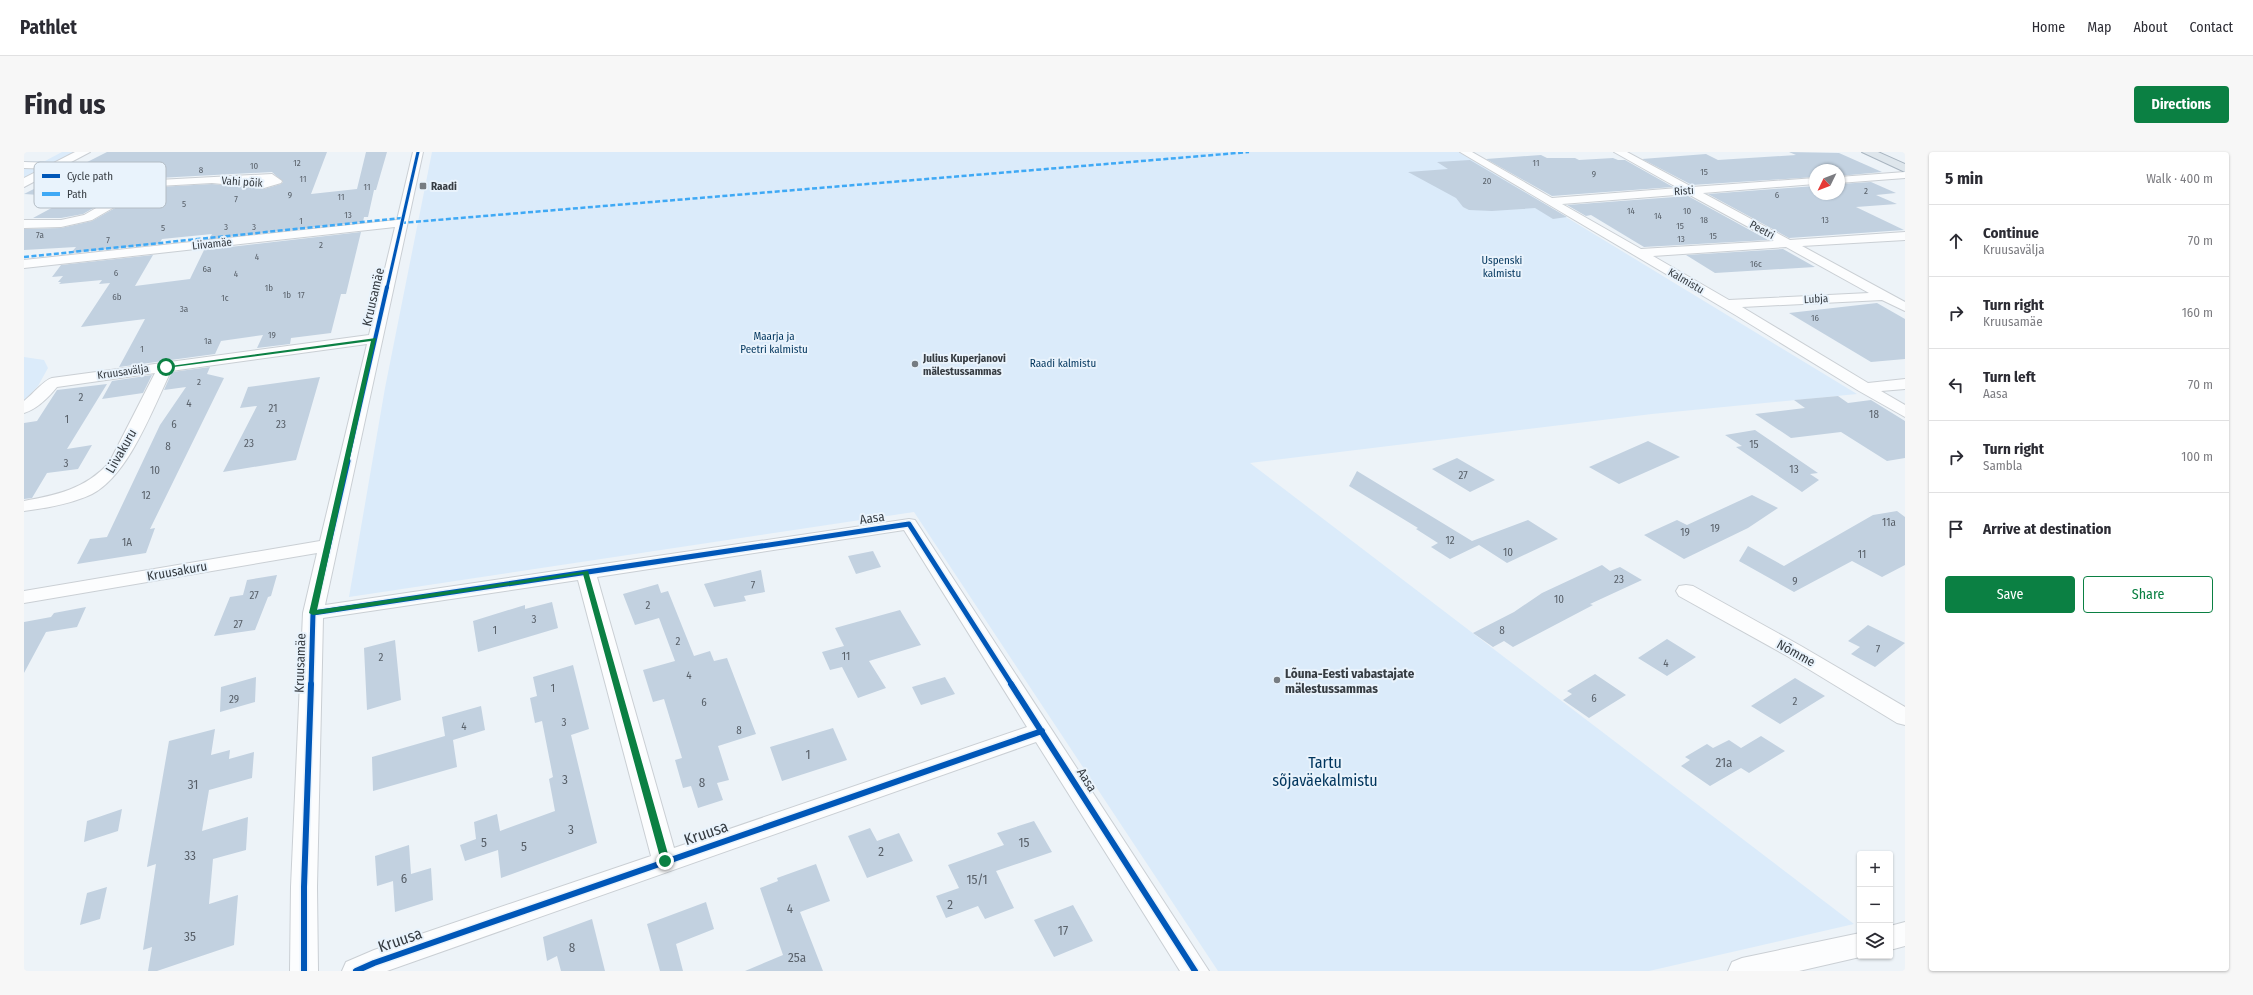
<!DOCTYPE html>
<meta charset="utf-8">
<style>
:root{--surface:#fff;--page:#f7f7f7;--text:#2b2b33;--muted:#7c7c81;--line:#e1e1e2;--accent:#0b8043}
body{margin:0;font-family:"Fira Sans Condensed",sans-serif;background:var(--page);color:var(--text)}
.controls{position:absolute;right:12px;bottom:12px;display:grid;overflow:hidden;border-radius:4px;box-shadow:0 1px 3px #0004}
.controls button{width:36px;height:36px;display:grid;place-items:center;padding:0;border:0;border-bottom:1px solid var(--line);background:var(--surface);color:var(--text);font:20px sans-serif}
.compass{position:absolute;left:1785px;top:12px;width:36px;height:36px;border-radius:50%;background:var(--surface);box-shadow:0 1px 3px #0004;rotate:227deg}
.stop{position:absolute;width:12px;height:12px;margin:-9px;border:3px solid #0b8043;border-radius:50%;background:#fff}
.stop.end{background:#0b8043;border-color:#fff;box-shadow:0 1px 4px #0008}
.list{margin:0;padding:0;list-style:none}
h2{display:flex;justify-content:space-between;align-items:center;height:52px;margin:0;padding:0 16px;font-size:17px}
h2 small{font-size:13px;font-weight:400;color:var(--muted)}
.list li{display:grid;grid-template-columns:26px 1fr auto;gap:12px;align-items:center;box-sizing:border-box;height:72px;padding:0 16px;border-top:1px solid var(--line)}
.list b{display:block;font-size:15px;white-space:nowrap}
.list p{margin:0;font-size:13px;white-space:nowrap;color:var(--muted)}
.list em{font-size:13px;font-style:normal;color:var(--muted)}
.actions{display:flex;gap:8px;padding:12px 16px}
.actions a{flex:1;padding:9px 0;border:1px solid var(--accent);border-radius:4px;text-align:center;font-size:14px;color:var(--accent)}
.actions .main{background:var(--accent);color:#fff}
.icon{flex:none;width:22px;height:22px;fill:none;stroke:currentColor;stroke-width:2;stroke-linecap:round;stroke-linejoin:round}
.map{position:relative;flex:none;width:1881px;height:819px;overflow:hidden;border-radius:4px}
header{display:flex;align-items:center;gap:24px;box-sizing:border-box;height:56px;padding:0 20px;background:var(--surface);border-bottom:1px solid var(--line)}
header strong{font-size:19px}
nav{display:flex;gap:22px;margin-inline-start:auto;font-size:14px}
.intro{display:flex;align-items:center;justify-content:space-between;box-sizing:border-box;height:96px;padding:0 24px}
h1{margin:0;font-size:28px}
.button{padding:10px 18px;border-radius:4px;background:var(--accent);color:#fff;font-size:14px;font-weight:700}
main{display:flex;gap:24px;padding:0 24px}
aside{flex:1;background:var(--surface);border-radius:4px;box-shadow:0 1px 3px #0004}
.map>svg:first-child{display:block}
.green{fill:#dbebfa}
.building{fill:#c2d1e0}
.lines{fill:none;stroke-linecap:round;stroke-linejoin:round}
.minor-casing{stroke:#cacfd4;stroke-width:2}
.tertiary-casing{stroke:#cacfd4;stroke-width:2}
.trunk-casing{stroke:#a9b5c0;stroke-width:2}
.minor{fill:#fcfdfe;fill-rule:evenodd}
.tertiary{fill:#fcfdfe;fill-rule:evenodd}
.trunk{fill:#dee6ec;fill-rule:evenodd}
.quiet{stroke:#3fa9f5;stroke-width:2.5;stroke-dasharray:5 2.5;stroke-linecap:butt}
.cycleway-far3-casing{stroke:#e9f3fc;stroke-width:4.5}
.cycleway-far2-casing{stroke:#e9f3fc;stroke-width:6}
.cycleway-far1-casing{stroke:#e9f3fc;stroke-width:8}
.cycleway-casing{stroke:#e9f3fc;stroke-width:9}
.cycleway-far3{stroke:#0057b8;stroke-width:3}
.cycleway-far2{stroke:#0057b8;stroke-width:4}
.cycleway-far1{stroke:#0057b8;stroke-width:5}
.cycleway{stroke:#0057b8;stroke-width:6}
.route{fill:#0b8043}
.poi-dot{fill:#767c82;stroke:#e9f3fc;stroke-width:1.5}
.labels{text-anchor:middle;dominant-baseline:central;stroke-width:4;stroke-linejoin:round;paint-order:stroke}
.far-number-label{font-size:9px;fill:#59616a}
.far-street-label{font-size:11px;fill:#363c42;stroke:#e9f3fc}
.far-poi-label{font-size:11px;font-weight:bold;fill:#363c42;stroke:#e9f3fc;text-anchor:start}
.far-park-label{font-size:11px;fill:#00355d;stroke:#e9f3fc}
.number-label{font-size:11px;fill:#59616a}
.street-label{font-size:13px;fill:#363c42;stroke:#e9f3fc}
.poi-label{font-size:13px;font-weight:bold;fill:#363c42;stroke:#e9f3fc;text-anchor:start}
.near-number-label{font-size:13px;fill:#59616a}
.near-park-label{font-size:16px;fill:#00355d;stroke:#e9f3fc}
.near-street-label{font-size:16px;fill:#363c42;stroke:#e9f3fc}
.key{fill:#e9f3fc;stroke:#b3bcc4;stroke-width:1}
.key-label{font-size:11px;fill:#363c42}
</style>
<header>
<strong>Pathlet</strong>
<nav><a>Home</a><a>Map</a><a>About</a><a>Contact</a></nav>
</header>
<div class="intro"><h1>Find us</h1><a class="button">Directions</a></div>
<main>
<div class="map">
<svg width="1881" height="819" viewBox="0 0 1881 819">
<rect width="100%" height="100%" fill="#edf3f8"/>
<path class="green" d="M38 0H53L0 27V9H21Z
M408 0H1435L1833 242 1628 262 1226 311 1830 772 1625 819H1194L890 360 325 445 361 236Z
M0 205 20 208 24 216 14 234 0 249Z"/>
<path class="building" d="M83 0H303L287 42 333 37 342 0H363L352 38H350L344 65H340L339 70 185 87 188 82 138 87 135 92 47 101 52 95 0 98V77L37 76 68 69 114 43 134 35 188 32 240 37 257 32 259 30 248 20 134 26 104 36 59 62 37 66H9L48 45 0 42Z
M1765 0 1815 1 1858 20 1815 24V18H1791V25L1668 33 1618 7 1682 2 1694 8 1772 3Z
M1517 3 1523 6H1551L1555 8 1589 6 1594 8H1601L1649 35 1528 44 1462 7Z
M1446 8 1543 65 1529 67 1511 56 1468 59 1445 58 1439 55 1432 46 1384 20 1424 17 1413 10Z
M1847 30 1872 41 1852 43 1873 52 1832 55 1880 78 1765 86 1684 42 1791 34V42H1815V32Z
M1664 44 1744 88 1620 95 1567 63 1562 64 1543 53Z
M337 80 322 142H317L307 181 267 186 266 192 233 196 239 183 197 189 191 202 95 215 121 167 57 175 86 131 75 132 78 128 35 132 37 130H34L39 124 28 125 37 113 129 103 111 134 166 127 180 98Z
M1759 97 1791 115 1691 121 1662 103Z
M1853 151 1881 167V207L1847 210 1765 161Z
M186 215 183 222 200 226 126 377 131 376 122 401 53 412 66 387 83 385 136 273 162 235 140 238 148 220Z
M128 223 119 241 78 247 88 229Z
M296 225 272 308 199 320 233 254 216 256 224 235Z
M83 232 43 297 68 293 54 317 23 321 8 346 0 347V271L13 269 33 238Z
M1814 244 1824 251 1847 248 1881 269V306L1863 309 1817 280 1767 286 1731 262 1781 256 1770 248Z
M1731 278 1794 321 1786 322 1795 328 1778 340 1712 295 1718 294 1701 283Z
M1624 289 1656 305 1595 332 1565 315Z
M1433 306 1471 328 1446 340 1408 317Z
M1333 319 1448 389 1504 368 1534 387 1483 411 1455 393 1426 407 1407 395 1414 391 1392 377 1394 376 1325 334Z
M1728 343 1754 356 1724 376 1660 407 1620 383 1653 368 1663 373Z
M1873 359 1881 365V413L1858 425 1828 409 1770 440 1715 409 1724 394 1760 414 1849 363Z
M849 399 857 415 832 422 824 404Z
M1578 413 1586 419 1596 415 1618 428 1566 452 1569 453 1489 495 1480 489 1469 495 1449 481 1490 460 1518 441Z
M737 418 741 440 720 444 722 449 690 455 680 432Z
M253 423 247 444 244 445 231 478 190 484 206 445 219 443 223 428Z
M634 432 637 441 644 439 670 504 686 499 690 509 703 506 732 582 694 594 705 628 693 631 699 648 674 656 667 634 659 636 651 608 658 606 640 547 629 550 619 518 651 509 635 466 611 473 599 442Z
M528 450 534 476 454 500 449 469 501 453V457Z
M62 455 53 475 22 480 0 521V470L27 465 30 461Z
M876 458 897 493 845 509 862 536 834 546 818 515 806 518 798 500 820 494 811 476Z
M1844 473 1881 491 1851 515 1827 502 1836 495 1824 489Z
M1643 487 1672 505 1643 524 1614 506Z
M371 488 377 548 343 558 340 496Z
M549 513 565 577 547 583 573 691 477 726 474 698 441 709 436 693 452 687 450 670 473 662 476 679 531 659 525 627 529 625 518 569 511 571 506 546 513 544 509 525Z
M1571 522 1602 543 1565 566 1539 548 1548 542 1543 539Z
M232 525 231 550 196 560 197 535Z
M921 525 931 542 897 553 888 535Z
M1771 526 1801 544 1756 572 1727 554Z
M457 554 461 578 429 588 433 615 349 639 348 605 421 584 418 565Z
M809 576 823 608 758 629 746 595Z
M191 577 187 603 206 598 205 607 230 600 228 626 185 638 178 679 224 665 222 698 189 707 185 752 214 743 210 793 133 819H124L128 795 119 798 132 712 123 715 145 589Z
M1737 584 1761 599 1725 621 1717 616 1686 634 1657 614 1666 608 1661 605 1683 592 1689 596 1705 588 1717 596Z
M98 657 94 679 60 690 63 669Z
M1010 669 1028 700 972 719 990 756 961 767 954 754 922 766 912 744 935 736 924 713 980 693 973 681Z
M846 676 853 689 875 681 889 709 843 726 824 684Z
M385 693 387 722 407 716 409 748 371 760 369 729 353 734 351 704Z
M792 712 806 749 776 760 799 819H721L759 803 736 736 754 729 753 726Z
M83 735 76 767 56 773 63 741Z
M682 750 690 777 652 792 659 819H636L623 772Z
M1049 753 1069 789 1030 805 1010 768Z
M568 767 581 819H537L533 804 523 809 519 785Z"/>
<g class="lines">
<g class="minor-casing">
<path id="minor" d="M389 0H399L301 453 885 367 891 368 1185 819H1156L1012 590 363 819H318L322 810 350 798 627 704 554 428 299 466 293 735 294 819H266L267 735 279 461 293 401 0 451V439L296 389 343 192 147 219C129 256 105 323 68 342 47 352 23 356 0 359V349C33 343 61 337 85 311L131 221 33 235C25 245 13 257 0 261V249C8 243 20 228 28 226L345 183 371 75 0 116V108L373 68ZM880 378 1003 575 650 696 573 425Z
M1436 0H1448L1528 46 1654 36 1590 0H1603L1668 35 1791 26V32L1679 41 1766 88 1881 80V88L1778 94 1881 150V159L1858 148 1718 155 1844 231 1881 227V237L1857 239 1881 253V265L1835 239 1713 164ZM1664 42 1750 89 1617 97 1538 52ZM1762 95 1845 141 1705 148 1629 104Z
M0 10 31 11 36 14 31 17 0 16Z
M1881 20V26L1815 31V25Z
M248 22 258 29 257 31 240 36 188 31 134 34 113 42 68 68 37 75 0 76V68H37L60 63 105 37 134 28Z
M1662 433 1669 434 1777 494 1881 555V573L1873 571 1763 504 1655 444 1652 439 1655 434Z
M1881 770V794L1866 798V774Z
M1836 781V804H1839L1836 805 1775 819H1704L1708 810 1718 806Z"/>
</g>
<g class="tertiary-casing">
<path id="tertiary" d="M51 0H66L0 35V26Z"/>
</g>
<g class="trunk-casing">
<path id="trunk" d="M1838 0H1854L1881 12V20Z"/>
</g>
<use href="#minor" class="minor"/>
<use href="#tertiary" class="tertiary"/>
<use href="#trunk" class="trunk"/>
<path class="quiet" d="M377 71 1225 0
M0 105 378 66"/>
<g class="cycleway-far3-casing">
<path id="cycleway-far3" d="M363 136 394 0"/>
</g>
<g class="cycleway-far2-casing">
<path id="cycleway-far2" d="M323 310 363 135"/>
</g>
<g class="cycleway-far1-casing">
<path id="cycleway-far1" d="M289 461 885 372 988 533
M287 533 289 461 324 309"/>
</g>
<g class="cycleway-casing">
<path id="cycleway" d="M987 532 1171 819
M280 819V735L287 532
M332 819 350 811 1018 579"/>
</g>
<use href="#cycleway-far3" class="cycleway-far3"/>
<use href="#cycleway-far2" class="cycleway-far2"/>
<use href="#cycleway-far1" class="cycleway-far1"/>
<use href="#cycleway" class="cycleway"/>
</g>
<path class="route" d="M352 186 293 458 564 419 646 709 644 711 641 712 637 709 559 422 289 463 285 461 347 189 142 216 139 215Z"/>
<g class="poi-dot">
<rect x="395" y="30" width="8" height="8" rx="2"/>
<circle cx="891" cy="212" r="4"/>
<circle cx="1253" cy="528" r="4"/>
</g>
<g class="labels">
<g class="far-number-label">
<text x="273" y="11">12</text>
<text x="1512" y="11">11</text>
<text x="230" y="14">10</text>
<text x="177" y="18">8</text>
<text x="1680" y="20">15</text>
<text x="1570" y="22">9</text>
<text x="279" y="27">11</text>
<text x="1463" y="29">20</text>
<text x="343" y="35">11</text>
<text x="1842" y="39">2</text>
<text x="266" y="43">9</text>
<text x="1753" y="43">6</text>
<text x="317" y="45">11</text>
<text x="212" y="47">7</text>
<text x="160" y="52">5</text>
<text x="1607" y="59">14</text>
<text x="1663" y="59">10</text>
<text x="324" y="63">13</text>
<text x="1634" y="64">14</text>
<text x="1680" y="68">18</text>
<text x="1801" y="68">13</text>
<text x="277" y="69">1</text>
<text x="1656" y="74">15</text>
<text x="202" y="75">3</text>
<text x="230" y="75">3</text>
<text x="139" y="76">5</text>
<text x="16" y="83">7a</text>
<text x="1689" y="84">15</text>
<text x="1657" y="87">13</text>
<text x="84" y="88">7</text>
<text x="297" y="93">2</text>
<text x="233" y="105">4</text>
<text x="1732" y="112">16c</text>
<text x="183" y="117">6a</text>
<text x="92" y="121">6</text>
<text x="212" y="122">4</text>
<text x="245" y="136">1b</text>
<text x="263" y="143">1b</text>
<text x="277" y="143">17</text>
<text x="93" y="145">6b</text>
<text x="201" y="146">1c</text>
<text x="160" y="157">3a</text>
<text x="1791" y="166">16</text>
<text x="248" y="183">19</text>
<text x="184" y="189">1a</text>
<text x="118" y="197">1</text>
<text x="175" y="230">2</text>
</g>
<g class="far-street-label">
<text transform="translate(218 30) rotate(4)">Vahi põik</text>
<text transform="translate(1660 39) rotate(-4)">Risti</text>
<text transform="translate(1738 78) rotate(28)">Peetri</text>
<text transform="translate(188 92) rotate(-6)">Liivamäe</text>
<text transform="translate(1662 129) rotate(30)">Kalmistu</text>
<text transform="translate(1792 147) rotate(-3)">Lubja</text>
<text transform="translate(99 220) rotate(-8)">Kruusavälja</text>
</g>
<g class="far-poi-label">
<text x="407" y="34">Raadi</text>
<text x="899" y="206">Julius Kuperjanovi<tspan x="899" dy="13">mälestussammas</tspan></text>
</g>
<g class="far-park-label">
<text x="1478" y="108">Uspenski<tspan x="1478" dy="13">kalmistu</tspan></text>
<text x="750" y="184">Maarja ja<tspan x="750" dy="13">Peetri kalmistu</tspan></text>
<text x="1039" y="211">Raadi kalmistu</text>
</g>
<g class="number-label">
<text x="57" y="245">2</text>
<text x="165" y="251">4</text>
<text x="249" y="256">21</text>
<text x="1850" y="262">18</text>
<text x="43" y="267">1</text>
<text x="150" y="272">6</text>
<text x="257" y="272">23</text>
<text x="225" y="291">23</text>
<text x="1730" y="292">15</text>
<text x="144" y="294">8</text>
<text x="42" y="311">3</text>
<text x="1770" y="317">13</text>
<text x="131" y="318">10</text>
<text x="1439" y="323">27</text>
<text x="122" y="343">12</text>
<text x="1865" y="370">11a</text>
<text x="1691" y="376">19</text>
<text x="1661" y="380">19</text>
<text x="1426" y="388">12</text>
<text x="103" y="390">1A</text>
<text x="1484" y="400">10</text>
<text x="1838" y="402">11</text>
<text x="1595" y="427">23</text>
<text x="1771" y="429">9</text>
<text x="729" y="433">7</text>
<text x="230" y="443">27</text>
<text x="1535" y="447">10</text>
<text x="624" y="453">2</text>
<text x="510" y="467">3</text>
<text x="214" y="472">27</text>
<text x="471" y="478">1</text>
<text x="1478" y="478">8</text>
<text x="654" y="489">2</text>
<text x="1854" y="497">7</text>
<text x="822" y="504">11</text>
<text x="357" y="505">2</text>
<text x="1642" y="511">4</text>
<text x="665" y="523">4</text>
<text x="529" y="536">1</text>
<text x="1570" y="546">6</text>
<text x="210" y="547">29</text>
<text x="1771" y="549">2</text>
<text x="680" y="550">6</text>
<text x="540" y="570">3</text>
<text x="440" y="574">4</text>
<text x="715" y="578">8</text>
</g>
<g class="street-label">
<text transform="translate(349 145) rotate(-77)">Kruusamäe</text>
<text transform="translate(97 299) rotate(-60)">Liivakuru</text>
<text transform="translate(848 366) rotate(-8)">Aasa</text>
<text transform="translate(153 419) rotate(-10)">Kruusakuru</text>
<text transform="translate(1772 501) rotate(29)">Nõmme</text>
<text transform="translate(276 511) rotate(-88)">Kruusamäe</text>
<text transform="translate(1063 628) rotate(58)">Aasa</text>
</g>
<g class="poi-label">
<text x="1261" y="521">Lõuna-Eesti vabastajate<tspan x="1261" dy="15">mälestussammas</tspan></text>
</g>
<g class="near-number-label">
<text x="784" y="602">1</text>
<text x="1700" y="610">21a</text>
<text x="541" y="627">3</text>
<text x="678" y="630">8</text>
<text x="169" y="632">31</text>
<text x="547" y="677">3</text>
<text x="460" y="690">5</text>
<text x="1000" y="690">15</text>
<text x="500" y="694">5</text>
<text x="857" y="699">2</text>
<text x="166" y="703">33</text>
<text x="380" y="726">6</text>
<text x="953" y="727">15/1</text>
<text x="926" y="752">2</text>
<text x="766" y="756">4</text>
<text x="1039" y="778">17</text>
<text x="166" y="784">35</text>
<text x="548" y="795">8</text>
<text x="773" y="805">25a</text>
</g>
<g class="near-park-label">
<text x="1301" y="610">Tartu<tspan x="1301" dy="18">sõjaväekalmistu</tspan></text>
</g>
<g class="near-street-label">
<text transform="translate(682 681) rotate(-19)">Kruusa</text>
<text transform="translate(376 788) rotate(-19)">Kruusa</text>
</g>
</g>
<rect x="10" y="10" width="132" height="46" rx="6" class="key"/>
<rect x="18" y="22" width="18" height="4" fill="#0057b8"/>
<rect x="18" y="40" width="18" height="4" fill="#3fa9f5"/>
<g class="key-label">
<text x="43" y="28">Cycle path</text>
<text x="43" y="46">Path</text>
</g>
</svg>
<div class="controls">
<button>+</button>
<button>−</button>
<button><svg class="icon" aria-label="layers" viewBox="0 0 24 24"><path d="M12 4l9 5-9 5-9-5zM3 14l9 5 9-5"/></svg></button>
</div>
<svg class="compass" viewBox="-18 -18 36 36"><path d="M0-13l5 13h-10z" fill="#e53935"/><path d="M0 13l5-13h-10z" fill="#7c7c81"/></svg>
<div class="stop" style="left:142px;top:215px"></div>
<div class="stop end" style="left:641px;top:709px"></div>
</div>
<aside>
<h2>5 min<small>Walk · 400 m</small></h2>
<ul class="list">
<li><svg class="icon" aria-label="ahead" viewBox="0 0 24 24"><path d="M12 20V5M6 11l6-6 6 6"/></svg><div><b>Continue</b><p>Kruusavälja</p></div><em>70 m</em></li>
<li><svg class="icon" aria-label="right" viewBox="0 0 24 24"><path d="M7 20v-9h11M14 6l5 5-5 5"/></svg><div><b>Turn right</b><p>Kruusamäe</p></div><em>160 m</em></li>
<li><svg class="icon" aria-label="left" viewBox="0 0 24 24"><path d="M17 20v-9H6M10 6l-5 5 5 5"/></svg><div><b>Turn left</b><p>Aasa</p></div><em>70 m</em></li>
<li><svg class="icon" aria-label="right" viewBox="0 0 24 24"><path d="M7 20v-9h11M14 6l5 5-5 5"/></svg><div><b>Turn right</b><p>Sambla</p></div><em>100 m</em></li>
<li><svg class="icon" aria-label="arrive" viewBox="0 0 24 24"><path d="M6 21V4h12l-3 4 3 4H6"/></svg><div><b>Arrive at destination</b></div></li>
</ul>
<div class="actions"><a class="main">Save</a><a>Share</a></div>
</aside>
</main>
